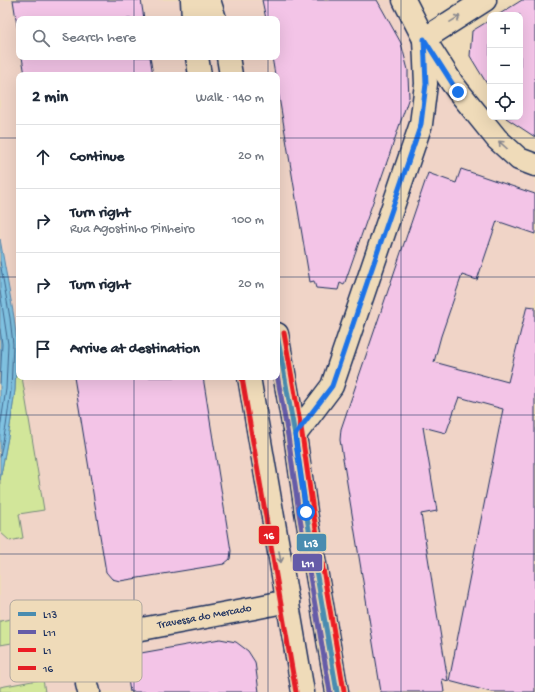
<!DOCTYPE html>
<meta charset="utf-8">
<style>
:root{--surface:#fff;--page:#f2f2f3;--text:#1f2937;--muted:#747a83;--line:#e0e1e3}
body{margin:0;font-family:"Gochi Hand",sans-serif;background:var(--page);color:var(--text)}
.controls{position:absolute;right:12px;top:12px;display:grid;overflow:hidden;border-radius:8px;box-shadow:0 4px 16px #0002}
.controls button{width:36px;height:36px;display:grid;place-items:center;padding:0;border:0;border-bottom:1px solid var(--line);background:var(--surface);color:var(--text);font:20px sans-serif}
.stop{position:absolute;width:12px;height:12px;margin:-9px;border:3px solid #1a73e8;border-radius:50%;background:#fff}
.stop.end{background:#1a73e8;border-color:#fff;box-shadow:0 1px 4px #0008}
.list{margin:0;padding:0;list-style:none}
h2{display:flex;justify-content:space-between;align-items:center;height:52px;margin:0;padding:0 16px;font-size:17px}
h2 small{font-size:13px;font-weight:400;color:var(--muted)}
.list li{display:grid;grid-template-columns:26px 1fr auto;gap:12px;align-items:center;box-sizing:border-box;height:64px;padding:0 16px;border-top:1px solid var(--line)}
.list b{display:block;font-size:15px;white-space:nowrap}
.list p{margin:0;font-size:13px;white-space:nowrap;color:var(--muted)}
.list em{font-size:13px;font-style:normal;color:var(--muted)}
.icon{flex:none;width:22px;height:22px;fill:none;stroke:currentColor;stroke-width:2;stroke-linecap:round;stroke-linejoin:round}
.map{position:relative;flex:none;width:535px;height:692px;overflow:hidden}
.search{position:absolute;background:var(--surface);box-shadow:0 4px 16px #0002;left:16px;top:16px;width:264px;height:44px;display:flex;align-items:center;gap:10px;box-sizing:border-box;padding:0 14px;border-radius:8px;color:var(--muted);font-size:15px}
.panel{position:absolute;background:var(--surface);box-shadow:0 4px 16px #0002;left:16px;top:72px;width:264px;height:308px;border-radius:8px}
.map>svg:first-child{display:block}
.built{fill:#f0d4c7;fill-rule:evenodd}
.green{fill:#d2e69a;stroke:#768a7c}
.water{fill:#80c2e1;stroke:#5887ad}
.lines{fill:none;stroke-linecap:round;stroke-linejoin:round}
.shore{stroke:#436a92;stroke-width:1}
.building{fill:#f3c4e7;stroke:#1b2f5e}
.lane-casing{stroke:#1b2f5e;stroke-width:15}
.street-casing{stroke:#1b2f5e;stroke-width:25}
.secondary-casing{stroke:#1b2f5e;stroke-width:25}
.lane{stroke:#efdbb9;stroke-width:12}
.street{stroke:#efdbb9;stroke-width:22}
.secondary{stroke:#efdbb9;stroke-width:22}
.bus-1-casing{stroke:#efdbb9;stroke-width:8}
.bus-2-casing{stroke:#efdbb9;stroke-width:8}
.bus-3-casing{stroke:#efdbb9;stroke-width:8}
.bus-4-casing{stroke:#efdbb9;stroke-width:8}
.bus-1{stroke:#498cb0;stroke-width:5}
.bus-2{stroke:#655ca8;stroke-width:5}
.bus-3{stroke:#ed1c24;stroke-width:5}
.bus-4{stroke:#e41e25;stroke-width:5}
.oneway{stroke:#85858c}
.route{stroke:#1a73e8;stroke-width:5}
.grid{fill:none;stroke:#1b2f5e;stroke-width:1;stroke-opacity:0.55}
.labels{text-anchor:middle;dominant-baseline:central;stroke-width:3;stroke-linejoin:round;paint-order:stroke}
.street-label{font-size:11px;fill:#1b2f5e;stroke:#efdbb9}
.key{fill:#efdbb9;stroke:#afa79e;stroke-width:1}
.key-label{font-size:11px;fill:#1b2f5e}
.line-badge{stroke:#efdbb9;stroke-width:1.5}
.badge-label{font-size:11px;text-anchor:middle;font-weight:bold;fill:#fff}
</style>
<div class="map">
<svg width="535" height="692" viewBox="0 0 535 692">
<rect width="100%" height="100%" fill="#efdbb9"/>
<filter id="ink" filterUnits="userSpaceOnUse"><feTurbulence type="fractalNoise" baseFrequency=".025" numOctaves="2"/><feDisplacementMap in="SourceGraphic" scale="8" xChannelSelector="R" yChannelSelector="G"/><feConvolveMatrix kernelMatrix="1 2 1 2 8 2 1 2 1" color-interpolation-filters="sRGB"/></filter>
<g filter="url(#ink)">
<path class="built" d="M0 0H404L452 83 535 165V692H0ZM19 19H277V57H19ZM19 75H277V377H19Z"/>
<path class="green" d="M17 343 19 356V377H22L44 510 19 514 23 538 10 541 0 532V480L10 426 15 390Z
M38 614 42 638 0 645V621Z
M43 679 45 692H0V687Z"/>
<path class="water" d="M0 239 14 317 17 343 15 390 10 426 0 480Z"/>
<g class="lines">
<path class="shore" d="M0 262 10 318 13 344 11 390 6 426 0 457
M0 291 8 344 6 389 0 429
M0 329 2 344 0 383"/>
</g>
<path class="building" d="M13 0H141L144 19H19V38Z
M262 0H377L401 43 408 70V77L409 97 389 156 344 285 340 283 338 290 316 288 314 281 310 282 277 85V75H275L272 57H277V19H266Z
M522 0H535V137L506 118V117H520V15H498Z
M490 20V89L470 56 472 31Z
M22 57H150L153 75H25Z
M461 169 535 194V234L497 221 477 280 462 275 441 336 434 362 508 382 527 306 535 307V692H491L449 681 503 409 459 397 446 433 423 427 437 511 421 514 448 681 442 679 444 692H381L340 440 341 429 428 173 456 183Z
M74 377H203L231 551 230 559 224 564 120 581 112 579 106 572Z
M220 639 236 642 248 651 255 662 259 692H130L127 673 130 660 141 653Z"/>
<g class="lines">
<g class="lane-casing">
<path id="lane" d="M96 609 99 637"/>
</g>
<g class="street-casing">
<g id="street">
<path d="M404 0 424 39 452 83 459 92 497 139 519 159 535 165"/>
<path d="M424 39 485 0"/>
<path d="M295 435 332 386 421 124 426 84 424 39"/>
<path id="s1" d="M89 692 87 684V657L99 637 254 608 288 601"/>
</g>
</g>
<g class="secondary-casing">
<path id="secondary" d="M192 0 193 19
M209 0 215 19
M197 57 200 75
M228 57 231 75
M277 334 295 435 306 512 337 692
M249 377 303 692"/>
</g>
<use href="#lane" class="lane"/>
<use href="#street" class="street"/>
<use href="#secondary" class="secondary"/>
<g class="bus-1-casing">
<path id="bus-1" d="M277 334 295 435 306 512 337 692"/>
</g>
<g class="bus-2-casing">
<path id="bus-2" d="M277 374 288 436 299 513 330 692"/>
</g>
<g class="bus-3-casing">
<path id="bus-3" d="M284 333 302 434 313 511 344 691"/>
</g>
<g class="bus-4-casing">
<path id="bus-4" d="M242 378 296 692"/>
</g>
<use href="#bus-1" class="bus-1"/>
<use href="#bus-2" class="bus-2"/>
<use href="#bus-3" class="bus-3"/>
<use href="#bus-4" class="bus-4"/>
</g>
<defs><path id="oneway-shaft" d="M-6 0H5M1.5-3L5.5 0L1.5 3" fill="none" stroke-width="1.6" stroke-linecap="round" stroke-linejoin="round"/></defs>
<g class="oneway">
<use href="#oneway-shaft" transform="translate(455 19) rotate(-32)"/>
<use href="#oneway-shaft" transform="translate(503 145) rotate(-138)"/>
<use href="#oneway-shaft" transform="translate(280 557) rotate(80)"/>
</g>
</g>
<g class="lines" filter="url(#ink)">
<path class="route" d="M306 512 295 435 332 386 421 124 426 84 424 39 452 83 458 92"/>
</g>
<path class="grid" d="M134 0V19M268 0V19M401 0V692M134 57V75M268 57V75M0 138H19M277 138H535M0 277H19M277 277H535M134 377V692M268 377V692M0 415H535M0 554H535"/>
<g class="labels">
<g class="street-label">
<text stroke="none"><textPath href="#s1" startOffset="166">Travessa do Mercado</textPath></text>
</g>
</g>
<rect x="10" y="600" width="132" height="82" rx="6" class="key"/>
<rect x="18" y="612" width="18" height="4" fill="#498cb0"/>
<rect x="18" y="630" width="18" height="4" fill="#655ca8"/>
<rect x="18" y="648" width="18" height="4" fill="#ed1c24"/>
<rect x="18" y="666" width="18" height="4" fill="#e41e25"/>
<g class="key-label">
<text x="43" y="618">L13</text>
<text x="43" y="636">L11</text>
<text x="43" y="654">L1</text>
<text x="43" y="672">16</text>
</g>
<g class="line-badge">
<rect x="258" y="525" width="22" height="20" rx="4" fill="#e41e25"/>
<rect x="296" y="533" width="31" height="19" rx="4" fill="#498cb0"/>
<rect x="292" y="553" width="31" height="19" rx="4" fill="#655ca8"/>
</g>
<g class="badge-label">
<text x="269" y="539">16</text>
<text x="311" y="547">L13</text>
<text x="308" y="567">L11</text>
</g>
</svg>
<div class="controls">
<button>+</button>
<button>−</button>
<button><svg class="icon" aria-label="locate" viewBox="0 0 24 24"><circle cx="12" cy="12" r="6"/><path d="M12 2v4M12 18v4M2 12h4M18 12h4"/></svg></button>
</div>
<div class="stop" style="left:306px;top:512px"></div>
<div class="stop end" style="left:458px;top:92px"></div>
<div class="search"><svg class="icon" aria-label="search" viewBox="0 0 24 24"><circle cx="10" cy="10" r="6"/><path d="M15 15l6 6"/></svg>Search here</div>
<section class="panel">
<h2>2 min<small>Walk · 140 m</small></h2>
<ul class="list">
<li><svg class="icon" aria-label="ahead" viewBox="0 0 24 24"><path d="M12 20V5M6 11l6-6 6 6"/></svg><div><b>Continue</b></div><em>20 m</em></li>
<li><svg class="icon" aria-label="right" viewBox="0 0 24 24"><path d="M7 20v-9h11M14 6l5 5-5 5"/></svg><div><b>Turn right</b><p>Rua Agostinho Pinheiro</p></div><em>100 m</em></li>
<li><svg class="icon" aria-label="right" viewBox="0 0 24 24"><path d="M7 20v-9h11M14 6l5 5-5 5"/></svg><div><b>Turn right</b></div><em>20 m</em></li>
<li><svg class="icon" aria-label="arrive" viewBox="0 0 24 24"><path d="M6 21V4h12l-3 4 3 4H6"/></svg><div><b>Arrive at destination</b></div></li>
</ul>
</section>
</div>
